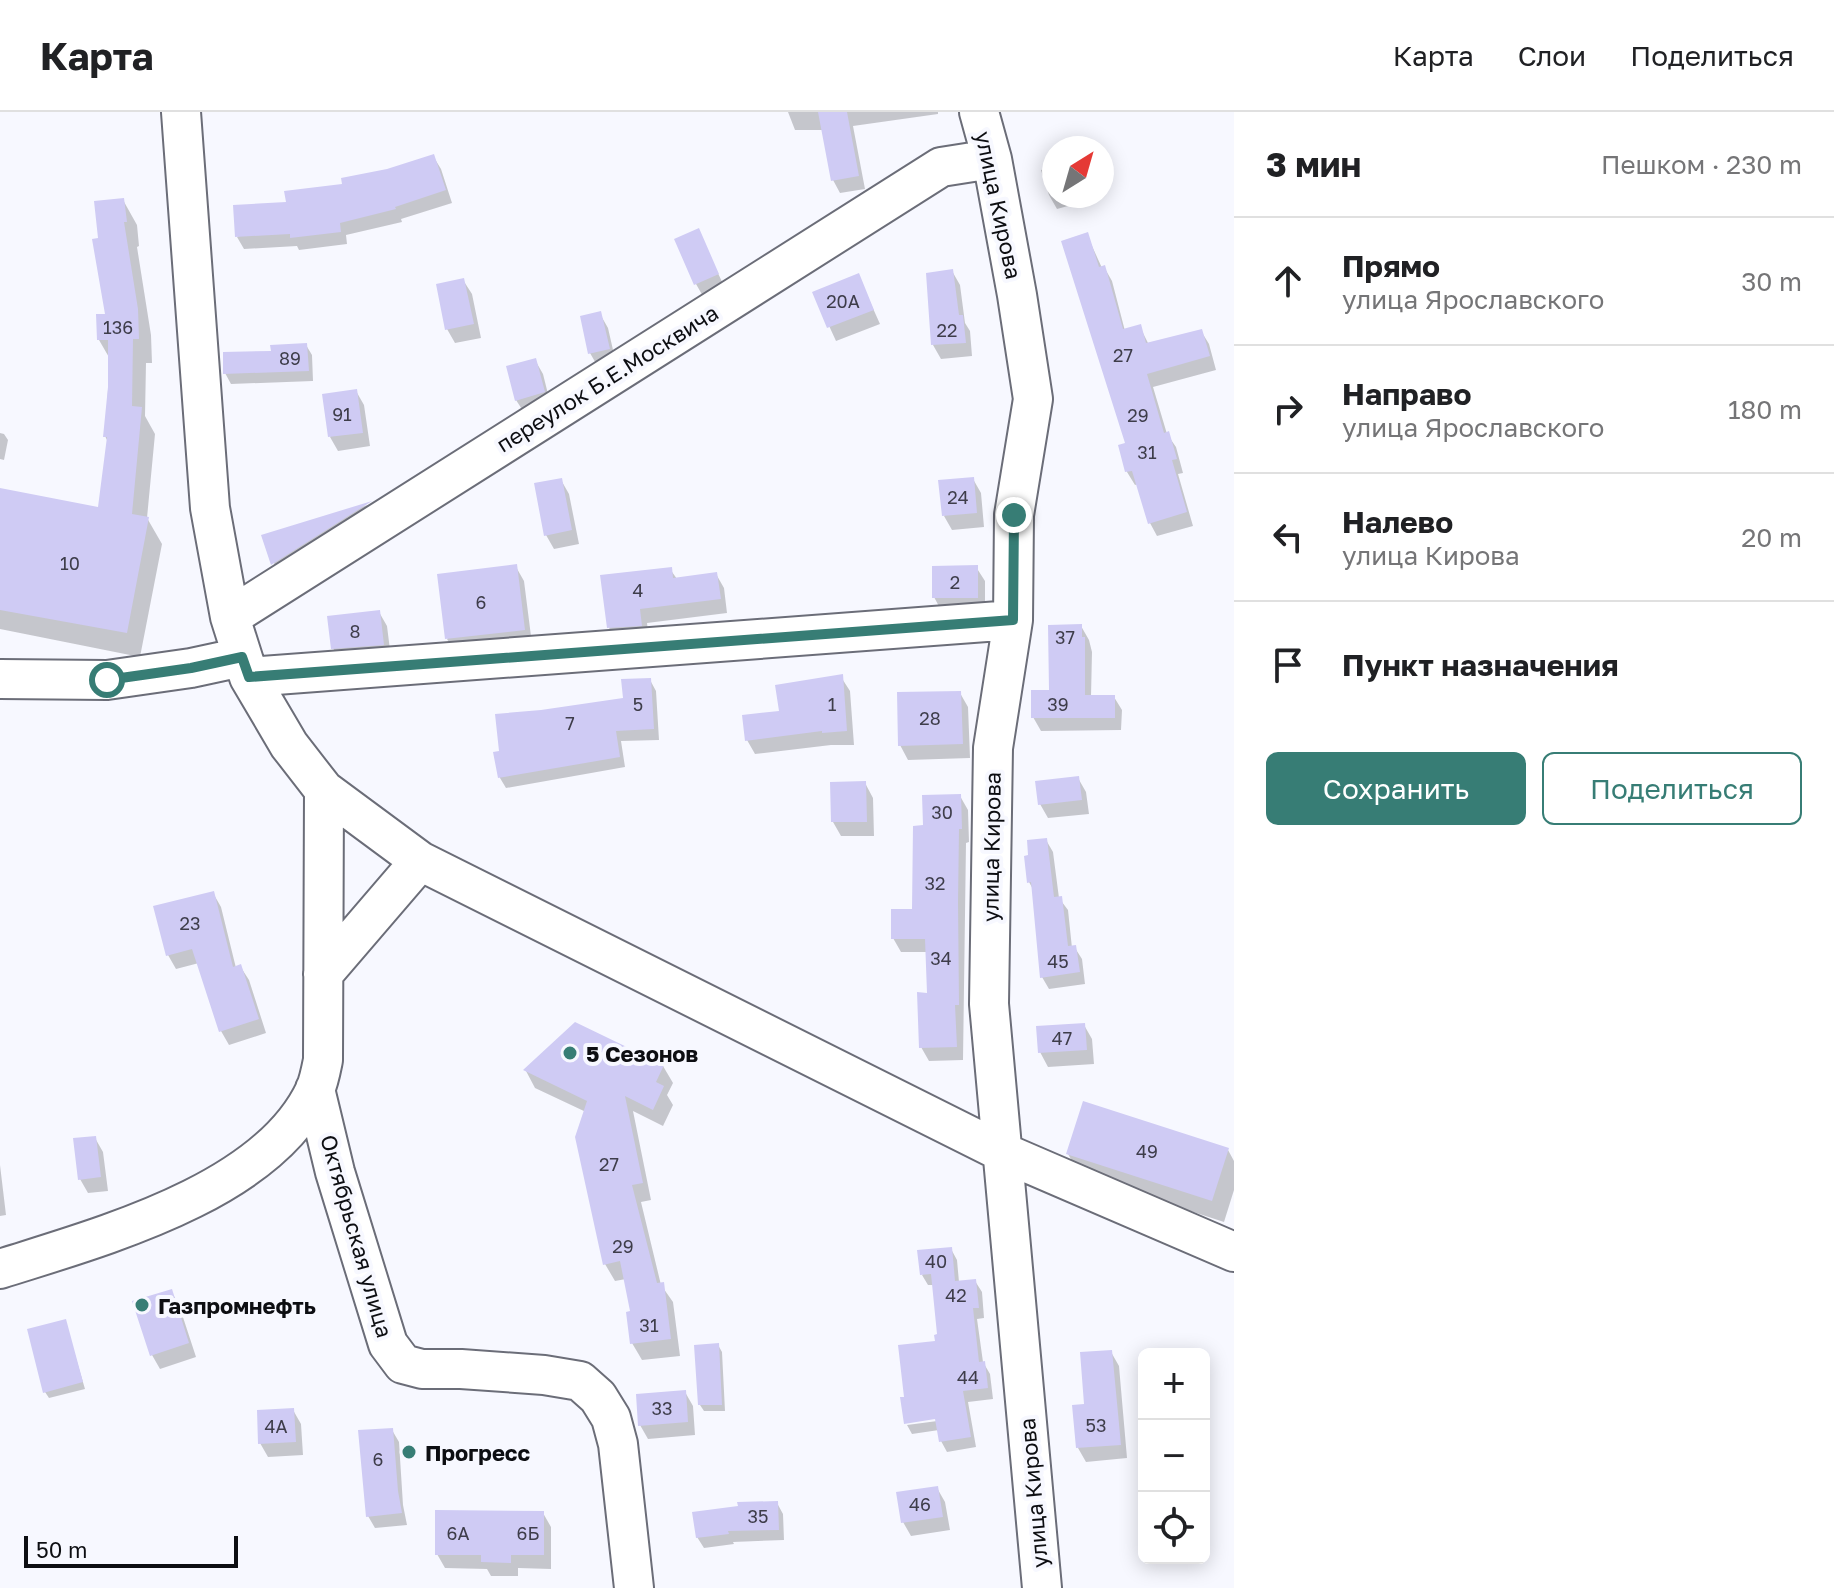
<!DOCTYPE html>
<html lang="ru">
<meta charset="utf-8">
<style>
:root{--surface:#fff;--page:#f2f2f2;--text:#202124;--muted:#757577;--line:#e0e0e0;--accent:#377d75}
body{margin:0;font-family:"Golos Text",sans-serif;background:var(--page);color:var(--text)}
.controls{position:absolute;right:24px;bottom:24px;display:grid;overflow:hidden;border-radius:12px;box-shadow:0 4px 20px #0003}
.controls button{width:72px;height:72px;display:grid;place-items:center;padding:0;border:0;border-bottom:2px solid var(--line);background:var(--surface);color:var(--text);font:40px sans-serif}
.compass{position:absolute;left:1042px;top:24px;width:72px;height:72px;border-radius:50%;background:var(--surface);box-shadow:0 4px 20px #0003;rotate:37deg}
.scale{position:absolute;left:24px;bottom:20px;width:214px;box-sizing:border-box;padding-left:8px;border:4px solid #0d0e12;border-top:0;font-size:22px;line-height:28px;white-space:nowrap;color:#0d0e12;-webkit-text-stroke:6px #f7f8ff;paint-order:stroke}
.stop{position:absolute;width:24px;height:24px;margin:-18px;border:6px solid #377d75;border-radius:50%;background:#fff}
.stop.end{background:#377d75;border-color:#fff;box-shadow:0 2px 8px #0008}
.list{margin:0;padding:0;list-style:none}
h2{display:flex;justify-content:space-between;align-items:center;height:104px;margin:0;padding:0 32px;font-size:34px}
h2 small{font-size:26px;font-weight:400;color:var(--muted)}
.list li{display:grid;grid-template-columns:52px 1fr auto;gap:24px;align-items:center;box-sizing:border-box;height:128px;padding:0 32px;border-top:2px solid var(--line)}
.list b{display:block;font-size:30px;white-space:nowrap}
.list p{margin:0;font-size:26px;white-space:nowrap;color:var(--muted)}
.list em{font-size:26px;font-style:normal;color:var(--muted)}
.actions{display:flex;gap:16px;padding:24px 32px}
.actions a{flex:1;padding:18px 0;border:2px solid var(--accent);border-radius:12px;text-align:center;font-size:28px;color:var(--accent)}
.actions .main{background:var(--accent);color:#fff}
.icon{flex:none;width:44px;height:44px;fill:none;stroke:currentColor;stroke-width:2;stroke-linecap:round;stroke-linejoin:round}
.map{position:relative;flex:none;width:1234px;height:1476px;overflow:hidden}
header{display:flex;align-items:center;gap:48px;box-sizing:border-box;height:112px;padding:0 40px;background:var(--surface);border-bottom:2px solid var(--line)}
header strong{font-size:38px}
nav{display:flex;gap:44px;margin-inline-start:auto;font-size:28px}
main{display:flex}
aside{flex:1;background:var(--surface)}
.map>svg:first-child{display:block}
.shadow{fill:#0003}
.building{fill:#cfcbf4}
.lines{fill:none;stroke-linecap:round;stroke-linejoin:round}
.minor-casing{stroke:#6b6d78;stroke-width:42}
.minor{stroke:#fff;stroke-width:38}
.route{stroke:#377d75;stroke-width:10}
.poi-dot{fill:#377d75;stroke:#f7f8ff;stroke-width:3}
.labels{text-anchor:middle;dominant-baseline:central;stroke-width:8;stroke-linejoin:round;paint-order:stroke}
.number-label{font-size:18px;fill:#3e3d4a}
.street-label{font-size:22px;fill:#0d0e12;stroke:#f7f8ff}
.poi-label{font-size:22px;font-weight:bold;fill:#0d0e12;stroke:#f7f8ff;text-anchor:start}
</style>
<header>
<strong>Карта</strong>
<nav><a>Карта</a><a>Слои</a><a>Поделиться</a></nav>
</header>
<main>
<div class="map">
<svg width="1234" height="1476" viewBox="0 0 1234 1476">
<rect width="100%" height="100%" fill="#f7f8ff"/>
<path class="shadow" d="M788 0H938V2L853 14 865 77 840 81 833 68 824 18H795Z
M433 44 441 57 452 91 401 107 402 110 346 123 347 132 299 138 297 134 244 137 237 125 288 92Z
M1054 54V84H1089L1090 88 1057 97 1049 83 1041 58Z
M123 88 137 113 139 134 137 135 151 223 152 251H146L145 304 155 322 147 406 162 432 140 545 0 517V378L100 398 108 330 105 324 110 247 99 228 107 204 100 127Z
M698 119 725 176 704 186 696 172Z
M1087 123 1102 156 1104 155 1112 169 1125 219 1140 215 1149 233 1201 219 1209 232 1216 258 1153 275 1167 322 1176 335 1183 361 1178 362 1193 414 1157 424 1150 411 1138 372 1135 373 1127 360V332Z
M952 159 960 173 965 211 970 219 972 244 941 247 933 233Z
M858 163 880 212 836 229 814 181Z
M463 168 472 182 481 226 455 231 447 217Z
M600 202 608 216 616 251 598 255 590 241Z
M306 233 312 243 313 269 231 272 225 261 273 241Z
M535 248 543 262 551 294 525 302 516 288Z
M356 279 364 293 370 334 338 339 330 325Z
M0 321 4 322 8 328 4 348 0 347Z
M973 367 981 381 984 415 952 418 944 404Z
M561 368 569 382 579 432 554 437 546 423Z
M371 392 377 402 279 464 264 425Z
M516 455 524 469 532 532 455 541 447 527Z
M976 455 985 469V499L942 500 934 485Z
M670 457 677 467 716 462 724 476 727 501 647 511 649 527 617 530 609 516Z
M379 500 387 514 391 546 341 550 333 536Z
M1081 514 1089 528 1092 540 1091 585H1114L1122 598 1121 618 1041 619 1033 605 1051 580Z
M841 565 850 579 854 633H831L755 642 747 628 781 600Z
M650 568 656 579 659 628 621 629 625 655 506 676 500 666 495 642 625 588Z
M960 581 968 595 970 646 908 648 900 633Z
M1078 666 1086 680 1089 702 1048 706 1040 692Z
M865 671 873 686 874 724H841L833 710Z
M960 684 968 698 969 730 966 731 963 948 929 949 921 935 929 883 927 840H901L893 826 914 799 925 715Z
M1046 728 1053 740 1059 786 1068 798 1072 836H1075L1082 847 1085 872 1049 877 1042 865 1034 779 1029 770Z
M213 781 221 795 236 856 240 854 249 868 266 921 229 933 221 919 199 851 176 857 168 843Z
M1084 913 1092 927 1094 952 1048 955 1040 940Z
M663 954 673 971 667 983 673 993 663 1014 633 999 651 1088 641 1090 661 1173 673 1190 680 1244 642 1248 632 1231 633 1201 626 1167 615 1169 605 1152 586 1000 535 976 526 959Z
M95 1026 103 1040 108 1079 88 1081 80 1067Z
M1228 1038 1234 1049V1078L1224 1110 1080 1063 1068 1042Z
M0 1053 6 1103 0 1104Z
M951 1137 957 1148 959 1170 975 1169 982 1180 984 1206 977 1207 983 1250 990 1262 993 1287 968 1290 976 1335 947 1340 941 1329 939 1318 912 1322 907 1313 945 1308V1304L907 1309V1313L906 1287 939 1224 934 1173H928L922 1163Z
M171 1179 179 1193 196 1245 160 1257 152 1243Z
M65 1209 85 1277 49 1286 45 1280Z
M718 1233 722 1240 725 1299H704L700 1293Z
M1111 1240 1119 1254 1127 1346 1086 1350 1078 1336 1086 1293Z
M685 1280 693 1294 695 1323 648 1327 640 1313Z
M293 1298 301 1312 303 1343 268 1345 260 1331Z
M392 1318 399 1330 403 1393 407 1413 375 1416 368 1404Z
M937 1376 945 1390 950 1418 911 1424 903 1410Z
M777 1391 783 1402 784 1428 733 1430 734 1432 704 1436 697 1425Z
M543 1401 551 1415V1457L518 1456V1464H491L487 1457 445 1456 437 1442Z"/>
<path class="building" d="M818 0H847L859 64 831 69Z
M434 42 446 78 395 95 396 97 340 111 341 120 290 126V122L235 125 233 93 286 90 284 79 342 72 341 66 387 57Z
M124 86 127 110H124L138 197 139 227H133L132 294 142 295 132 402 149 405 127 521 0 498V376L98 395 107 325H103L108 275V228H97L96 202H105L92 127 98 126 94 89Z
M699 116 719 162 694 173 674 127Z
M1088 120 1099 155 1105 153 1123 217 1141 212 1146 231 1202 217 1210 244 1147 262 1164 321 1169 319 1177 347 1172 348 1187 400 1148 412 1132 359 1125 360 1118 333 1125 331 1061 129Z
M953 157 959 203H963L966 231 931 233 926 161Z
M859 161 874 198 827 216 812 180Z
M464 166 474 212 445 218 436 172Z
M601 199 610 237 588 242 580 204Z
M307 231 309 259 223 262V240L271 239 270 233Z
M536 246 545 280 515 289 506 254Z
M357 277 363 321 328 325 322 282Z
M974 365 977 401 942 404 938 368Z
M562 366 572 418 544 424 534 371Z
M372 389 271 453 261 423Z
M517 452 525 518 445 527 437 462Z
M978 453V486H932V454Z
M672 455 673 466 717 460 721 487 640 497 642 514 607 516 600 463Z
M380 498 384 533 331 537 327 504Z
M1082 512V525H1085V583H1115V606H1031V578H1049L1048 513Z
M843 562 847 619 822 621V619L745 629 742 603 779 599 775 573Z
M651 566 654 617 616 619 620 645 498 666 493 640 499 639 495 602 541 598 623 586 621 567Z
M961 579 963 632 898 634 897 580Z
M1079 664 1082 688 1038 693 1035 669Z
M866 669 867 710H831L830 670Z
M961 682 962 717H959L958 790 959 893H955L957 935 919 936 917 880 927 881 925 827H891V797H912L913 714 923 713 922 683Z
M1047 726 1054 785 1062 784 1068 834 1076 833 1080 860 1040 866 1031 770 1027 771 1024 744 1028 743 1027 728Z
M214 779 233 855 241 852 259 907 219 920 192 837 166 844 153 794Z
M575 910 664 953 656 970 664 974 653 998 625 984 643 1071 632 1073 657 1171 664 1170 671 1227 630 1232 626 1200 630 1199 620 1149 603 1153 575 1025 587 989 523 958Z
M1085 911 1087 938 1038 941 1036 914Z
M1083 989 1229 1036 1212 1089 1066 1042Z
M96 1024 101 1065 78 1068 73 1026Z
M952 1135 955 1169 976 1167 979 1196H973L979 1250 985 1249 988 1276 963 1279 971 1325 939 1330 935 1307 904 1312 900 1285H904L898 1233 935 1229 934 1223 937 1222 931 1162 920 1163 917 1138Z
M172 1177 189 1231 150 1244 132 1189Z
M66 1207 83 1270 43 1281 27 1217Z
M719 1231 722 1293H698L694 1233Z
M1112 1238 1121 1333 1076 1336 1072 1293 1084 1292 1080 1240Z
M686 1278 688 1310 638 1314 636 1282Z
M294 1296 296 1330 258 1332 257 1298Z
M393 1316 398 1379 402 1401 366 1405 358 1318Z
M938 1374 943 1405 901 1411 896 1380Z
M778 1389 779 1418 728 1419 729 1422 696 1426 692 1400 738 1394 737 1390Z
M435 1398 544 1399V1443H511V1451L481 1450V1443H435Z"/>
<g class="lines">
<g class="minor-casing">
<path id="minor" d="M181 0 210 396 230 505 249 565 289 633 324 678 420 749 1002 1040 1234 1140
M979 0 992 47 1017 183 1033 287 1014 403 1013 508 993 636 989 892 1042 1476
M230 505 941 55 992 47
M249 565 1013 508
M0 567 107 568 191 556 242 545
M323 862 420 749
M315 977 335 1060 388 1232 403 1252 422 1257H461L544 1263 580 1269 598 1285 611 1306 618 1332 634 1476
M0 1157C100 1125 267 1081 315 978 319 969 321 958 323 948L324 678"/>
</g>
<use href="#minor" class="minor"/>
</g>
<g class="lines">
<path class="route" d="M107 568 191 556 242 545 249 565 1013 508 1014 403"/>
</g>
<g class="poi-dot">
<circle cx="570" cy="941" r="8"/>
<circle cx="142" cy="1193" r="8"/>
<circle cx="409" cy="1340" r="8"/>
</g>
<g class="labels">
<g class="number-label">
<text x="843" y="189">20А</text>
<text x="118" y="215">136</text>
<text x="947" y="218">22</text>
<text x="1123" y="243">27</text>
<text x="290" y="246">89</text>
<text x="342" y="302">91</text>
<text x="1138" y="303">29</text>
<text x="1147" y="340">31</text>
<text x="958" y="385">24</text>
<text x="70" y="451">10</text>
<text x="955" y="470">2</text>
<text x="638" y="478">4</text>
<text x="481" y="490">6</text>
<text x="355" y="519">8</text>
<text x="1065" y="525">37</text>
<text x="638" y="592">5</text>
<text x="832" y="592">1</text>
<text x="1058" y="592">39</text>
<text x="930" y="606">28</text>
<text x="570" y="611">7</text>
<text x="942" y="700">30</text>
<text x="935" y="771">32</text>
<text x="190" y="811">23</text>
<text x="941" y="846">34</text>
<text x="1058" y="849">45</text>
<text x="1062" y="926">47</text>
<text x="1147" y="1039">49</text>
<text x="609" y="1052">27</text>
<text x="623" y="1134">29</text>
<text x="936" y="1149">40</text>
<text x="956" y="1183">42</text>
<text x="649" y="1213">31</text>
<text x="968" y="1265">44</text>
<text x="662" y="1296">33</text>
<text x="1096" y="1313">53</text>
<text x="276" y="1314">4А</text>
<text x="378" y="1347">6</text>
<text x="920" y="1392">46</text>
<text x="758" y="1404">35</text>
<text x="458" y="1421">6А</text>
<text x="528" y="1421">6Б</text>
</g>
<g class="street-label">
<text transform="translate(999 93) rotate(78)">улица Кирова</text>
<text transform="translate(607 266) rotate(-32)">переулок Б.Е.Москвича</text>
<text transform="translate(991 735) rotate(-89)">улица Кирова</text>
<text transform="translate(357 1124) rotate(74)">Октябрьская улица</text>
<text transform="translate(1033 1381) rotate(-95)">улица Кирова</text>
</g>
<g class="poi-label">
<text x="586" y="941">5 Сезонов</text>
<text x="158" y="1193">Газпромнефть</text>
<text x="425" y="1340">Прогресс</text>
</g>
</g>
</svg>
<div class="controls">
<button>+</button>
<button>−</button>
<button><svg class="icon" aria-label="locate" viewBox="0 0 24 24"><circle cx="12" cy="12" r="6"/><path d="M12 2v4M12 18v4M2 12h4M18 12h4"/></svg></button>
</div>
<svg class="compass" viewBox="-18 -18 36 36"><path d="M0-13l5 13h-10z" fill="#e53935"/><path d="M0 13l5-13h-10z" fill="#757577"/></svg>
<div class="scale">50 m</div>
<div class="stop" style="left:107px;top:568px"></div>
<div class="stop end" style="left:1014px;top:403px"></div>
</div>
<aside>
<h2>3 мин<small>Пешком · 230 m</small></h2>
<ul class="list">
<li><svg class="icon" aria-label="ahead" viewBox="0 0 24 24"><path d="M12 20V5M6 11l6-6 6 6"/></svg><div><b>Прямо</b><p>улица Ярославского</p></div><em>30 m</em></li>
<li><svg class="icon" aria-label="right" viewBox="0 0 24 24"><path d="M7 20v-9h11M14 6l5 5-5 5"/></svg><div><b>Направо</b><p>улица Ярославского</p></div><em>180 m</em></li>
<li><svg class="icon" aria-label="left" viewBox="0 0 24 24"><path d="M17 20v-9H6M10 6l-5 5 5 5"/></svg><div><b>Налево</b><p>улица Кирова</p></div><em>20 m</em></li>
<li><svg class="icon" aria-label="arrive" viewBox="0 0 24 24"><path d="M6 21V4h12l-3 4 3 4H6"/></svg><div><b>Пункт назначения</b></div></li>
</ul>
<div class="actions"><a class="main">Сохранить</a><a>Поделиться</a></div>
</aside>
</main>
